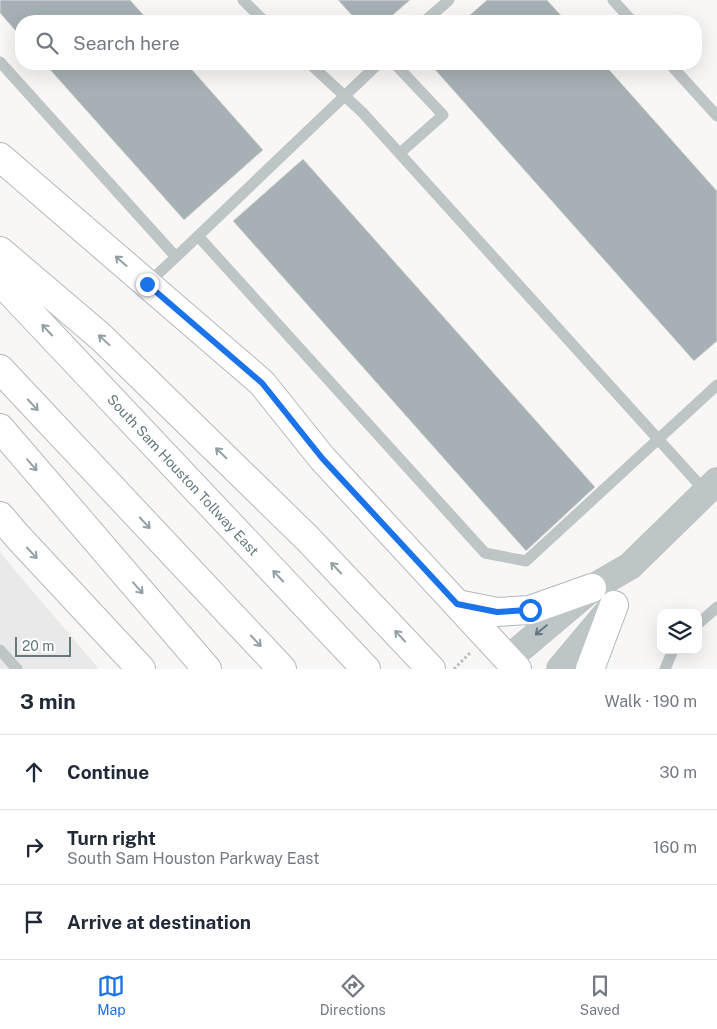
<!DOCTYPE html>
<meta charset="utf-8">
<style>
:root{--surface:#fff;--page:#f6f6f7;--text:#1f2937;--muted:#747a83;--line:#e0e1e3;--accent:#1a73e8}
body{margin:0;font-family:"Public Sans",sans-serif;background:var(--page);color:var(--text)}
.controls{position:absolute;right:15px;bottom:15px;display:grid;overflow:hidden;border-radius:10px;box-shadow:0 5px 20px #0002}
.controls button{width:45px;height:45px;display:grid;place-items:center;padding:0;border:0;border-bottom:1px solid var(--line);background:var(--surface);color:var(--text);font:25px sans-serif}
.scale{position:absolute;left:15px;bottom:12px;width:56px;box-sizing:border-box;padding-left:5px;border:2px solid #63797f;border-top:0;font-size:14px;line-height:18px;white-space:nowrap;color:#63797f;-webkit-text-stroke:4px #fff;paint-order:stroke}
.stop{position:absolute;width:15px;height:15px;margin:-11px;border:4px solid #1a73e8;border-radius:50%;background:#fff}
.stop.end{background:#1a73e8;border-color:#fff;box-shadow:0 1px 5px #0008}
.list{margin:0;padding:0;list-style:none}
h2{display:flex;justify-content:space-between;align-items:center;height:65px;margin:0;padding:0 20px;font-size:21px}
h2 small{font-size:16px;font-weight:400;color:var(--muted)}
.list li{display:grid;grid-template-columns:32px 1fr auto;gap:15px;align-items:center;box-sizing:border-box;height:75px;padding:0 20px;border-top:1px solid var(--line)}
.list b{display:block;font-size:19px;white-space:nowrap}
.list p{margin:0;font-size:16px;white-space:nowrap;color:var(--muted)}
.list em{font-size:16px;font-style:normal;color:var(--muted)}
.icon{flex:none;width:28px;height:28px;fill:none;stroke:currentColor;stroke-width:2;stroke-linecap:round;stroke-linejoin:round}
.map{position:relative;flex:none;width:717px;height:669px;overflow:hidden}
.search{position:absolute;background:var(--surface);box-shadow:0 5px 20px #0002;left:15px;right:15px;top:15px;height:55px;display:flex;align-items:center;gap:12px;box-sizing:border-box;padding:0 18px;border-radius:20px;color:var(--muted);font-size:19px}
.sheet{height:290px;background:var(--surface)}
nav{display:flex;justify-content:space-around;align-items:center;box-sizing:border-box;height:70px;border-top:1px solid var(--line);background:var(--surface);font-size:14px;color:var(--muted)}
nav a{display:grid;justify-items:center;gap:2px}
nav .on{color:var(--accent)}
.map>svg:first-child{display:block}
.built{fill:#e8e9e8}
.building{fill:#a5b1b4;stroke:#d9d9d7}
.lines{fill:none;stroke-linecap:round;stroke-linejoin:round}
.secondary-casing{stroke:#b1b9bb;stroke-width:30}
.motorway-casing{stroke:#b4b9bb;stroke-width:30}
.path{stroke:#b9bdbf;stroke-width:3;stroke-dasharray:2.5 2.5;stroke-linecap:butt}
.service{stroke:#bec5c7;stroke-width:11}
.tertiary{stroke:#bec5c7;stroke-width:28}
.secondary{stroke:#fff;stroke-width:28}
.motorway{stroke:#fff;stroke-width:28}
.oneway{stroke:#92a1a5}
.oneway2{stroke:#63797f}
.route{stroke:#1a73e8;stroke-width:6}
.labels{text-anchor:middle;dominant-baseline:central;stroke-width:5;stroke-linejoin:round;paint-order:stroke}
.street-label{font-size:14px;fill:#63797f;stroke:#fff}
</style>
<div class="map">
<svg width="717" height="669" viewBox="0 0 717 669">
<rect width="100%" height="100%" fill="#f8f7f5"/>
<path class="built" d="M0 552 18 574 99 669H0Z"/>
<path class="building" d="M0 0H130L149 21H21V37L0 13Z
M338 0H410L386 21H357Z
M487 0H547L566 21H463Z
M45 64H187L263 150 184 220Z
M430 64H604L717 191V341L694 361Z
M303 159 595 487 526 551 233 221Z"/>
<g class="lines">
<g class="secondary-casing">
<path id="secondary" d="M0 157 262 383 322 458 517 669
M0 516 18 537 141 669
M457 604 497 612 530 610 592 588
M590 669 614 605"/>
</g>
<g class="motorway-casing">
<path id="motorway" d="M0 251 101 337 307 538 431 669
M0 281 366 669
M0 369 282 669
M0 428 207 669"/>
</g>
<path class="path" d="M454 669 471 652"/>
<path class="service" d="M243 0 264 21
M613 0 632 21
M425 21 449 0
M0 62 176 257 147 284
M310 64 362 112 706 492
M395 64 443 115 400 153
M670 64 717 116
M198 236 485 553 526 561 717 385
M176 257 378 64
M698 624 717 607
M0 650 17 669
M665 669 673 650"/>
<path class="tertiary" d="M508 659 592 588 630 566 717 481
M560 669 612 607"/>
<use href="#secondary" class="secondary"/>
<use href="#motorway" class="motorway"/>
</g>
<defs><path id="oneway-shaft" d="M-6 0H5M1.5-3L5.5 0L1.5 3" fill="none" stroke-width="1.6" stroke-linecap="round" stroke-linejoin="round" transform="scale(1.25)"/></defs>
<g class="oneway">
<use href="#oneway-shaft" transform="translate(121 261) rotate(-139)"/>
<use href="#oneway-shaft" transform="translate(47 330) rotate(-133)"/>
<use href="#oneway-shaft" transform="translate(104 340) rotate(-137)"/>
<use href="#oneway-shaft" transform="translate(33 405) rotate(47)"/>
<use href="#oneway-shaft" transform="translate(221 453) rotate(-136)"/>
<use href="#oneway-shaft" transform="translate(32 465) rotate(49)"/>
<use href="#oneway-shaft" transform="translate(145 523) rotate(47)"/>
<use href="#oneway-shaft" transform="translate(32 553) rotate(47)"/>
<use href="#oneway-shaft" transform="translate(336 568) rotate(-133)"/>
<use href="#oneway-shaft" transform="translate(278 576) rotate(-133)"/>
<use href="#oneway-shaft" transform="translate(138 588) rotate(49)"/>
<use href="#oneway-shaft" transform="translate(400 636) rotate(-133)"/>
<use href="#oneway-shaft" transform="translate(256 641) rotate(47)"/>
</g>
<use class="oneway2" href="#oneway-shaft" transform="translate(541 630) rotate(140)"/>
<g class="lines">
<path class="route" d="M147 284 262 383 322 458 457 604 497 612 530 610"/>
</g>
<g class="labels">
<g class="street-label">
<text transform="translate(183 475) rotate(47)">South Sam Houston Tollway East</text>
</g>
</g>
</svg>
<div class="controls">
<button><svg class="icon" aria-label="layers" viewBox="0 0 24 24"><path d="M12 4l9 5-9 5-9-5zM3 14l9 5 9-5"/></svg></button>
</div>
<div class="scale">20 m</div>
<div class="stop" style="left:530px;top:610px"></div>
<div class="stop end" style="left:147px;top:284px"></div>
<div class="search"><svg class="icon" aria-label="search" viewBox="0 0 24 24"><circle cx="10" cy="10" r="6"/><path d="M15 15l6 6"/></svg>Search here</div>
</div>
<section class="sheet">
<h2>3 min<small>Walk · 190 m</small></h2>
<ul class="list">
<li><svg class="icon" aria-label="ahead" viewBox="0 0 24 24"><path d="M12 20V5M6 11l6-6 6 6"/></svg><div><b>Continue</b></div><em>30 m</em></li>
<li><svg class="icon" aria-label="right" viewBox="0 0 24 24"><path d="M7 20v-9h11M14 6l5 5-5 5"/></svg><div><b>Turn right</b><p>South Sam Houston Parkway East</p></div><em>160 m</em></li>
<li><svg class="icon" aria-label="arrive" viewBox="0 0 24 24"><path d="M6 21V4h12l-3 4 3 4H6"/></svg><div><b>Arrive at destination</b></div></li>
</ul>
</section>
<nav>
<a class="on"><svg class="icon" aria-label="map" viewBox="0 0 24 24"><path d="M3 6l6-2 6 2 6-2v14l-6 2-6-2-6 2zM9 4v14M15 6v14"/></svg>Map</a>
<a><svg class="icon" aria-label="directions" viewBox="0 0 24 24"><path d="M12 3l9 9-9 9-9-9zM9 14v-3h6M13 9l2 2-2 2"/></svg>Directions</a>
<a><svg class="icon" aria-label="saved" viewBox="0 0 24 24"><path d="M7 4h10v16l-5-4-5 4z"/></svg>Saved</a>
</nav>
